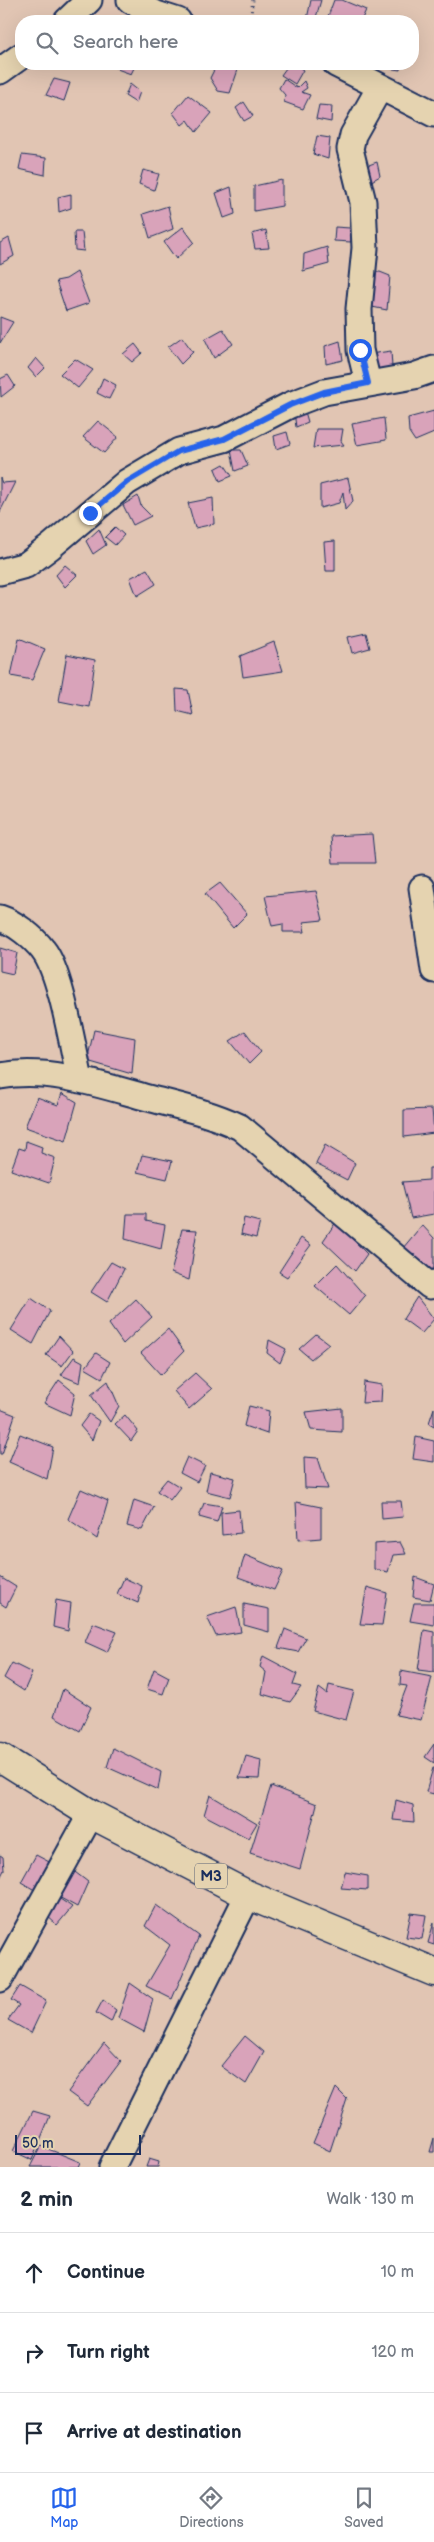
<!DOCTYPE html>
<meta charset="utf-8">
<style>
:root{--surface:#fff;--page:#f2f2f3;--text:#1f2937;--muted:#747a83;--line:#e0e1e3;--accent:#2563eb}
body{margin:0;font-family:"Balsamiq Sans",sans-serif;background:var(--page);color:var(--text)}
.scale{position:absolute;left:15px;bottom:12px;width:126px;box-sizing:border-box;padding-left:5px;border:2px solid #1b2f5e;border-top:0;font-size:14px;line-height:18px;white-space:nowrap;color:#1b2f5e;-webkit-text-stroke:4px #e5d3b0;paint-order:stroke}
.stop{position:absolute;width:15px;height:15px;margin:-11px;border:4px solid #2563eb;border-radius:50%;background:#fff}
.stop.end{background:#2563eb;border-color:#fff;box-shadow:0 1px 5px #0008}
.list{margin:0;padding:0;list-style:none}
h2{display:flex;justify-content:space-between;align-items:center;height:65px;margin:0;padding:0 20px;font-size:21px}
h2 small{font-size:16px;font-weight:400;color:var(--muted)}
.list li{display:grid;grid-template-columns:32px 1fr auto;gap:15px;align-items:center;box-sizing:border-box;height:80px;padding:0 20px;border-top:1px solid var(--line)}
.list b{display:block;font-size:19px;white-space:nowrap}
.list em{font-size:16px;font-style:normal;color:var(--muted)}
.icon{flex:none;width:28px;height:28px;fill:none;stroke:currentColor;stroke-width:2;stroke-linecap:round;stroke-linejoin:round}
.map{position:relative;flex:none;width:434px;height:2167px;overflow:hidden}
.search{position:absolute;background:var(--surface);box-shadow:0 5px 20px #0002;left:15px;right:15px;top:15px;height:55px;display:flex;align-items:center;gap:12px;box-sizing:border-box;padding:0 18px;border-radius:20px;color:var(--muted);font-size:19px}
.sheet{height:305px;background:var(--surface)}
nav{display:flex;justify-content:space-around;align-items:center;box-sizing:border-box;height:70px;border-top:1px solid var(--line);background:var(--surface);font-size:14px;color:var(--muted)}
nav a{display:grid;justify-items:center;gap:2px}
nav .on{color:var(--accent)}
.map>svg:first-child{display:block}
.building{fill:#d9a3ba;stroke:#1b2f5e}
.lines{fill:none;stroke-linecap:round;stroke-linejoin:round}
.minor-casing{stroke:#1b2f5e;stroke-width:29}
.major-casing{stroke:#1b2f5e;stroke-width:31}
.path{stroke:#1b2f5e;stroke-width:3;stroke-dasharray:1 4;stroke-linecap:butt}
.minor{stroke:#e5d3b0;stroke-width:25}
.major{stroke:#e5d3b0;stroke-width:28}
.route{stroke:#2563eb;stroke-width:6}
.labels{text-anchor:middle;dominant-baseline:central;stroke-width:5;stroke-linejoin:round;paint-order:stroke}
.shield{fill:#e5d3b0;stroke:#586077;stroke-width:1}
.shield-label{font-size:15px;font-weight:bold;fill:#1b2f5e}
</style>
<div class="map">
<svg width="434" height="2167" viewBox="0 0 434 2167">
<rect width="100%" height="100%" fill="#e1c5b3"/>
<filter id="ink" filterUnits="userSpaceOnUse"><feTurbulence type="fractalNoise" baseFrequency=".02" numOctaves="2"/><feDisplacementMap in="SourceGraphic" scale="10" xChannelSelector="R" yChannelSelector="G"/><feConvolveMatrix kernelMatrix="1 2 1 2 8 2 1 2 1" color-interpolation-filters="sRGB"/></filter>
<g filter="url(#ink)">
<path class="building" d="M311 0H321L315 21 307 19Z
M334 0H342L366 10 361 21H332L327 19Z
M119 64H136L131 74 117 69Z
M217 64H240L230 93 218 91 210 78Z
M289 64H295L303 70 295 84 281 75Z
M382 64H400V70L381 67Z
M54 79 70 83 64 101 46 95Z
M284 79 297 88 304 81 307 88 301 92 310 95 303 109 284 102 285 95 279 88Z
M130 84 140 92 136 103 125 96Z
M188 95 212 113 196 132 188 120 182 125 173 113Z
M244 102 253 116 244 121 236 108Z
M319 105 332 106 331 122 316 119Z
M317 136 330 138 328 159 313 154Z
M22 155 46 158 45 175 19 169Z
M377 162 380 176 370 182 366 166Z
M143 170 159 174 154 190 139 184Z
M282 180V206L254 211V186Z
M231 187 235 214 224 218 216 193Z
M71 194V208L59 212 58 197Z
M168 206 173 229 150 238 143 214Z
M183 227 194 242 176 259 164 242Z
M335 227 350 228 351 242 334 241Z
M266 230 269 248 255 249 252 234Z
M74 232H82L84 251 75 250Z
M9 238 14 256 0 264V243Z
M327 247 329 264 303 271 304 254Z
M77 272 89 303 66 311 56 281 66 279Z
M380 272 390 276 387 310 362 305 367 273Z
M0 317 13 322 0 343Z
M223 329 233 344 214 358 205 339Z
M182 337 193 352 181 364 168 347Z
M340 341 343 360 326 364 325 346Z
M135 344 142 353 132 362 123 354Z
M391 351 392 367 373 370 370 354Z
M36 358 45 368 36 377 28 368Z
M75 359 93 370 78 388 60 374Z
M8 375 15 386 1 397 0 379Z
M103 378 116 385 109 399 97 393Z
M304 408 308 422 296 427 294 412Z
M434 411V433L415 441 409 432 408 418Z
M384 418 386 440 357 445 352 424Z
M98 421 118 437 104 453 83 437Z
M316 429H343L341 441 344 445 313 448Z
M287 432 290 444 276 449 274 436Z
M231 450H241L248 466 235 471Z
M224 464 232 476 220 481 215 469Z
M0 478 2 483 15 482 0 512Z
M348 478 353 501 345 510 343 492 339 503 320 508V485Z
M138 496 141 506 151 516 133 525 123 505Z
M213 498 214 524 195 528 188 503Z
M115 527 124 535 115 545 105 537Z
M99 529 106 545 93 554 86 541Z
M335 541V571H326L324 542Z
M65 565 77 575 65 587 56 575Z
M147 569 156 584 137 596 130 578Z
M366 633 370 648 352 653 348 637Z
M19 638 45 649 32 680 11 676Z
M274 642 283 671 243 677 240 656Z
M67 654 95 660 89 707 59 701Z
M176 689 188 690 193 715 177 711Z
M372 834 375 863H333L331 836Z
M220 883 247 914 233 928 205 894Z
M316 891 323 920 303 922 305 932H283V924L272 926 265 896Z
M0 948 17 953 13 974 0 971Z
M94 1030 135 1038 132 1074 87 1061Z
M245 1031 261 1052 249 1064 230 1041Z
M62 1093 77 1102 66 1141 25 1127 37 1097 58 1105Z
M432 1109 434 1133 404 1137V1110Z
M26 1141 42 1147 41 1153 55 1158 49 1183 11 1170 19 1148 25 1150Z
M325 1145 355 1163 347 1180 316 1164Z
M142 1155 172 1161 167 1179 137 1172Z
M429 1168H434V1214L411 1218 402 1182 429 1180Z
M127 1214H146V1221L165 1225 161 1249 125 1239Z
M244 1218 260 1222 256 1238 241 1234Z
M336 1222 367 1254 355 1271 323 1241Z
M422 1225 434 1238V1267L431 1273 403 1248Z
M182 1229 197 1230 189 1280 171 1273Z
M301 1238 311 1245 287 1277 279 1272Z
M111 1262 124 1269 107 1302 91 1292Z
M337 1264 365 1296 349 1315 315 1286Z
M417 1297 434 1319 422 1333 403 1319Z
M31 1298 50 1311 33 1344 11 1330Z
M136 1299 152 1317 123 1344 109 1324Z
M168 1329 184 1351 161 1375 141 1353Z
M316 1334 329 1344 311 1359 299 1349Z
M59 1336 73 1351 62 1366 46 1355Z
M269 1340 286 1349 280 1363 267 1353Z
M96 1353 110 1362 102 1378 85 1368Z
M74 1357 83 1362 80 1383 61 1375Z
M195 1373 212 1389 189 1409 174 1391Z
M59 1380 75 1393 70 1415 44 1403Z
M108 1381 119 1406 110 1422 91 1395Z
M364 1382 382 1385 381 1402 362 1403Z
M249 1406 269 1411 267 1434 244 1426Z
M342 1408V1432L311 1430 306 1412Z
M434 1408V1426L429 1423Z
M0 1409 15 1415 2 1454H0Z
M89 1414 99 1421 92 1440 80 1426Z
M125 1415 138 1431 131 1441 115 1424Z
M20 1434 53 1447 47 1479 9 1462Z
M416 1437 434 1441V1462L413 1459Z
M187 1457 205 1466 197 1482 180 1473Z
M304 1457 318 1458 328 1489 305 1488Z
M210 1472 235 1478 230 1497 206 1491Z
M167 1479 180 1487 170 1500 157 1491Z
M81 1489 108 1501 97 1539 68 1519Z
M134 1500 154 1507 142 1530 127 1526Z
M381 1501H401L403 1517 382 1519Z
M296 1502 321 1507V1538L298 1540Z
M204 1503 222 1506 217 1522 199 1517Z
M239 1510 241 1533 222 1535 221 1512Z
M400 1542 406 1554 393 1555 388 1572 374 1569V1544Z
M245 1555 283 1571 274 1590 238 1577Z
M0 1577 16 1587 6 1607 0 1603Z
M415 1577 434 1584 430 1600 413 1597Z
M124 1578 142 1586 138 1603 117 1594Z
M367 1587 387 1593 382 1625 360 1624Z
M56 1600 71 1603 68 1631 53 1627Z
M414 1603H434V1625L410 1621Z
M244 1604 269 1609V1632L244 1625Z
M236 1607 241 1632 216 1636 207 1617Z
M93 1623 117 1632 107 1652 85 1642Z
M285 1629 306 1638 298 1652 278 1648Z
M424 1630 434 1632V1672L418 1670Z
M263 1656 297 1674 293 1685 301 1687 290 1702 262 1694 266 1672 260 1667Z
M12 1663 32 1673 24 1691 4 1678Z
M154 1669 169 1677 163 1694 147 1689Z
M401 1671 432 1677 421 1720 396 1715 407 1686 400 1685Z
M329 1685 354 1691 346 1720 313 1711 319 1688 327 1694Z
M63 1689 91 1707 80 1731 54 1716Z
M434 1744V1763L425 1757Z
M113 1748 161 1772 158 1790 107 1767Z
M246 1756 261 1760 259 1779 239 1778Z
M433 1768H434V1794L426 1792Z
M271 1786 317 1804 300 1869 250 1853Z
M210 1795 257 1823 248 1838 204 1815Z
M396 1800 413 1805 414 1822 393 1820Z
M0 1855 3 1857 4 1870 0 1878Z
M36 1855 53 1864 38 1892 21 1882Z
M71 1869 88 1882 77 1907 57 1896Z
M345 1872 368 1876V1890L341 1888Z
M54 1895 72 1907 57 1925 45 1914Z
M156 1905 199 1936 172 1999 146 1986 170 1945 145 1926Z
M411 1913 426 1915 422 1939 406 1937Z
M434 1922V1945L428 1943Z
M130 1983 153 1999 144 2032 118 2018Z
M20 1986 46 2001 31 2033 8 2020 19 2005 11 2000Z
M103 2000 116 2010 111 2022 96 2013Z
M245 2036 264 2052 246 2084 221 2066Z
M104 2043 121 2061 87 2106 68 2092Z
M336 2088 347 2099 330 2151 313 2143Z
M33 2111 50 2116 32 2160 13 2151Z
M434 2138V2152H430Z
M41 2146 80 2162 78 2167H30Z
M149 2159 159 2162 158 2167H146Z"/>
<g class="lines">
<g class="minor-casing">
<path id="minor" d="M130 0 153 13 178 21
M67 21 89 0
M336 64 434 114
M0 71 21 56
M368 383 360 350 359 309 365 248 363 202 350 149 353 135 380 87
M0 572 26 565 50 547 127 482 179 451 224 439 290 405 324 392 414 376 434 369
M422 888 434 970
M0 918C15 923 33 937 43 950 61 972 73 1049 80 1080
M0 1076C50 1067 100 1085 148 1098 179 1106 210 1113 240 1127L430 1286 434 1283
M0 1979 91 1814
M112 2167 248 1895"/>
</g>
<g class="major-casing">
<path id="major" d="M0 1757 91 1814 248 1895 434 1972"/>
</g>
<path class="path" d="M250 21 253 0"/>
<use href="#minor" class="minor"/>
<use href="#major" class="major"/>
</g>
</g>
<g class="lines" filter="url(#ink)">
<path class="route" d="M90 513 127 482 179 451 224 439 290 405 324 392 368 383 360 350"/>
</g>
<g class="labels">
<rect class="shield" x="195" y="1863.5" width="32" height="25" rx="4"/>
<g class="shield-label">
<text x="211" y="1876">M3</text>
</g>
</g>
</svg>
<div class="scale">50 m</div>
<div class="stop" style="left:360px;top:350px"></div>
<div class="stop end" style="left:90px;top:513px"></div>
<div class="search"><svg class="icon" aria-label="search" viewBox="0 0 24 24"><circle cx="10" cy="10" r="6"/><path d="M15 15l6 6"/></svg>Search here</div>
</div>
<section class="sheet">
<h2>2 min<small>Walk · 130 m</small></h2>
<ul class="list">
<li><svg class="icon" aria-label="ahead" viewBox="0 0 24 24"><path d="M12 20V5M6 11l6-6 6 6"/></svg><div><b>Continue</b></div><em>10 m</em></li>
<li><svg class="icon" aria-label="right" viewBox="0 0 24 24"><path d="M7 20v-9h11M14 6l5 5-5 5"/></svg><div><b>Turn right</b></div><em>120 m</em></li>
<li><svg class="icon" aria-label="arrive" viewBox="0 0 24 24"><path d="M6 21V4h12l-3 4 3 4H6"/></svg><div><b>Arrive at destination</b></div></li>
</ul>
</section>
<nav>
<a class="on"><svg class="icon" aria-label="map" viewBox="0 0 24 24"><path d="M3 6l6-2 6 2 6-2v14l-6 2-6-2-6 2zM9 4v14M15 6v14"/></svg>Map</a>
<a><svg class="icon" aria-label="directions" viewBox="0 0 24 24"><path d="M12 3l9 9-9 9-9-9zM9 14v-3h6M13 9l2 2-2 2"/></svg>Directions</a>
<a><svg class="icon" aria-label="saved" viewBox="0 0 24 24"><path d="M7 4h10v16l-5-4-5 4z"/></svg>Saved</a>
</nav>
